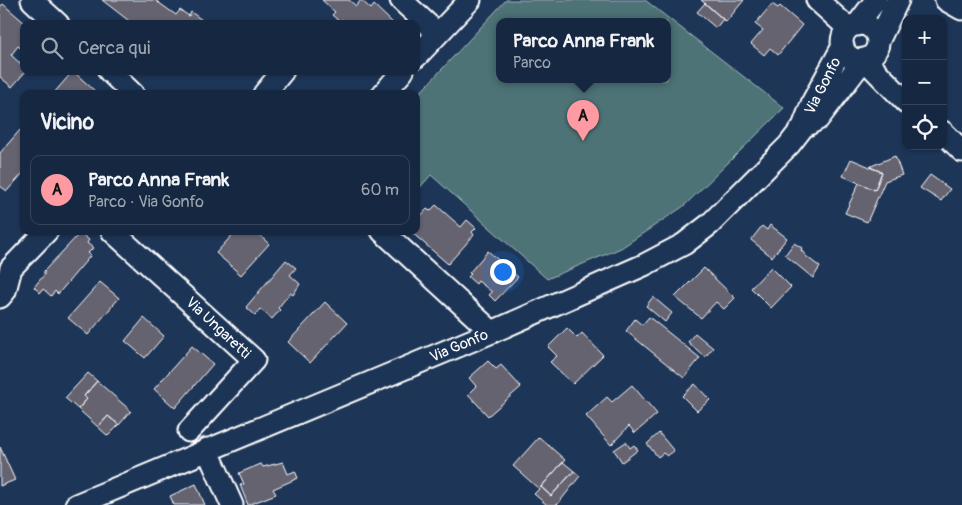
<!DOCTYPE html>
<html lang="it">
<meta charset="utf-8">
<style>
:root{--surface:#162841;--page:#23344c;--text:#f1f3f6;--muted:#9ea6b1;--line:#35445a;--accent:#ff9aa2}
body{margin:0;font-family:Pangolin,sans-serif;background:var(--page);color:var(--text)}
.controls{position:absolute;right:15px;top:15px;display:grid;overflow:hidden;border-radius:10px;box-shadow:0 1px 4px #0004}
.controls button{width:45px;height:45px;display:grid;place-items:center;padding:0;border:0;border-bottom:1px solid var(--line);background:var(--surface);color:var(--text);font:25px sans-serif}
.you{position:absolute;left:502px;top:271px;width:18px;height:18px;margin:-12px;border:4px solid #fff;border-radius:50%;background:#1a73e8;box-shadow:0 0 0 8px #1a73e833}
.badge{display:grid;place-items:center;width:32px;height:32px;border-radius:50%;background:var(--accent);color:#111;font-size:16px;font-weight:700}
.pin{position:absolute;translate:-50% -41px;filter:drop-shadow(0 1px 2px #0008)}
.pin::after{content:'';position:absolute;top:26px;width:18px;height:15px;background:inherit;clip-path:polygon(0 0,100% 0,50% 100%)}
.popup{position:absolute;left:496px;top:18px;width:175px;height:65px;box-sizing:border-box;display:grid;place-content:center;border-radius:10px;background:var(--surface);filter:drop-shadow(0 1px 4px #0005);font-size:16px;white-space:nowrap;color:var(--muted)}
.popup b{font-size:19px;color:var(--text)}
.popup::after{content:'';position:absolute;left:50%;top:100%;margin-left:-10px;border:10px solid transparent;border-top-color:var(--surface)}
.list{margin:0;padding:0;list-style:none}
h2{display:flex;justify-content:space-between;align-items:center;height:65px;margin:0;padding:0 20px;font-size:21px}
h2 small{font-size:16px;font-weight:400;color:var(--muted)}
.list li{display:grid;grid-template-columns:32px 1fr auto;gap:15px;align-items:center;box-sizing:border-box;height:70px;margin:0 10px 10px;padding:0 10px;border:1px solid var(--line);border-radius:10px}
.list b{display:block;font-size:19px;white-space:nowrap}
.list p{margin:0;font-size:16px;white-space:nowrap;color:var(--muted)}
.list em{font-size:16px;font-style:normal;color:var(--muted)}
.icon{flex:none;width:28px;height:28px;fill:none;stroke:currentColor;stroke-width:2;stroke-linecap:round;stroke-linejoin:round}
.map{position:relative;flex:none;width:962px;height:505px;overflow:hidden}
.search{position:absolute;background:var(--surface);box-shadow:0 1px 4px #0004;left:20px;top:20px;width:400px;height:55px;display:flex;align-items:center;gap:12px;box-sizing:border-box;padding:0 18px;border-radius:10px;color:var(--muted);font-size:19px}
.panel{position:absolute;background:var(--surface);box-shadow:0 1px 4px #0004;left:20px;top:90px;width:400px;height:145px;border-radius:10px}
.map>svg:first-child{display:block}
.green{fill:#4d7376;stroke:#a6b9ba;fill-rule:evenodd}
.building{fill:#666371;stroke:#fff}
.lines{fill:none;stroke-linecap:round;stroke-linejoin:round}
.minor-casing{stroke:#fff;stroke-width:25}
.minor{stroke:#1d3557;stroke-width:21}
.labels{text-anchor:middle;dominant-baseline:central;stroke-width:4;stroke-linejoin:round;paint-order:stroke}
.street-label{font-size:15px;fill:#fff;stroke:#1d3557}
</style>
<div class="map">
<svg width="962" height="505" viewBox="0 0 962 505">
<rect width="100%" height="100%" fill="#1d3557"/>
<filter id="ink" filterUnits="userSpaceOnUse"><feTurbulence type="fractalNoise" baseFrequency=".02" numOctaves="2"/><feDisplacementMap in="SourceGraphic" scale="10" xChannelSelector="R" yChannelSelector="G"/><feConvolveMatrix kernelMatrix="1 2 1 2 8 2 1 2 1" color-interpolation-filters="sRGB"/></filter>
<g filter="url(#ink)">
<path class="green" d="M506 0H645L784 108 684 206 621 248 547 279 431 175 416 192V97ZM667 22V80H499V22Z"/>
<path class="building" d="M102 0H155L176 15 180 10 189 16 191 12 202 20 200 24H133Z
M322 0H349L356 6 361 0 371 9 374 5 394 24H347L342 19 340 22 332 15 335 12Z
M701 0H744L726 22Z
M705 3 723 19 716 28 697 12Z
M3 4 26 24H24V51L18 46 11 55 24 67V71H26L12 87 0 77V7Z
M772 4 778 8 780 6 802 25 778 55 770 48 764 55 751 44 763 30 755 24Z
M73 71 96 92 94 94H53Z
M20 130 24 133V172L7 191 0 186V153Z
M895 156 902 175 885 181 867 222 845 213 859 183 875 190 882 172 869 167Z
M851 159 882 172 875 190 843 176Z
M930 175 950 189 941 201 920 188Z
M436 205 461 227 467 220 476 228 472 232 474 235 448 264 410 231H416V221L427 209 430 211Z
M770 225 787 238 772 257 751 240 762 226 767 230Z
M236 231H255L269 244 241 275 216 253Z
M80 233 89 240 87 243 93 248 88 253 91 255 58 294 55 291 51 296 43 289 40 293 34 287 44 275V271Z
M794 243 802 248 801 250 807 257 820 267 813 278 785 255Z
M488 251 518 277 495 301 489 295 492 292 478 281 476 284 468 277 471 274 469 273Z
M286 260 296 268 290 275 300 284 293 295 290 293 278 308 280 310 272 319 260 309 255 315 246 307Z
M771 267 791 287 771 308 751 288Z
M704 268 735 298 724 309 716 302 701 318 675 297Z
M100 282 119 298 88 335 68 318Z
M653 297 672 313 665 322 646 306Z
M325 302 347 323 310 363 288 342Z
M649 317 700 358 684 378 626 331 635 319 642 325Z
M144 318 164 336 145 358 125 341Z
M567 328 577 338 582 333 603 355 573 384 550 362 557 356 548 347Z
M695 333 713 348 705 357 688 342Z
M192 346 213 364 175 408 154 389Z
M488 361 496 369 501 365 521 387 488 416 468 394 476 386 469 378Z
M88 373 97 381 84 396 87 399 78 409 65 398Z
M97 381 131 411 119 425 108 416 98 427 78 409 87 399 84 396Z
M695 384 710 400 697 411 682 396Z
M632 385 657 414 635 433 629 426 611 445 586 416 607 397 612 402Z
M108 416 119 425 108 436 98 427Z
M659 433 674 451 667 456 663 453 658 457 647 444Z
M539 437 565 460 539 489 513 466Z
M626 442 630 448 634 445 638 450 622 462 614 450Z
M0 447 15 480 0 486Z
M283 462 288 474 295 471 298 478 273 489 276 494 248 505 240 485 244 484 239 473 261 464 263 467Z
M563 462 574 471 551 496 541 487Z
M574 471 580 476 557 505H547L534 494 541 487 551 496Z
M196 484 205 505H174L170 496Z"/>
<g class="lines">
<g class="minor-casing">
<path id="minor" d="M32 0 58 24
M401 0 437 33
M817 0 848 28
M946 0 962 9
M842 42a18 18 0 1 1 36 0a18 18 0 1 1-36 0Z
M857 25 876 0
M878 42 898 0
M416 57 470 0
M109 71 133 94
M264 94 283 71
M383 94 403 71
M807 125 818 119 864 59 906 102
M943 132 962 151
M112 231 254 360 189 431
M382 231 492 332
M0 297 5 291 11 268 47 231
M207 449 232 505
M76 505 492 332 644 265 684 244 710 224 789 145 803 127 813 101 843 46"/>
</g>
<use href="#minor" class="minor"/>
</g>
</g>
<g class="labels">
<g class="street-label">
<text transform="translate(823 86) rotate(-63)">Via Gonfo</text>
<text transform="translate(218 328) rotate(43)">Via Ungaretti</text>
<text transform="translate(459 346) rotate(-23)">Via Gonfo</text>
</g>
</g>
</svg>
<div class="controls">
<button>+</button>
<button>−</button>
<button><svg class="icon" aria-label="locate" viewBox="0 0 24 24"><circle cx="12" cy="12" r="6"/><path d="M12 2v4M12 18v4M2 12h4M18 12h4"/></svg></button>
</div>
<div class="you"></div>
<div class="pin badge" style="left:583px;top:141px">A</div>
<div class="popup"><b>Parco Anna Frank</b>Parco</div>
<div class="search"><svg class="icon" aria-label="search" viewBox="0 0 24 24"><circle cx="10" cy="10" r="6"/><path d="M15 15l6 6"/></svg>Cerca qui</div>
<section class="panel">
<h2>Vicino<small></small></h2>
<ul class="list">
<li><span class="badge">A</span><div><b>Parco Anna Frank</b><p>Parco · Via Gonfo</p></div><em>60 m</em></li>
</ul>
</section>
</div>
